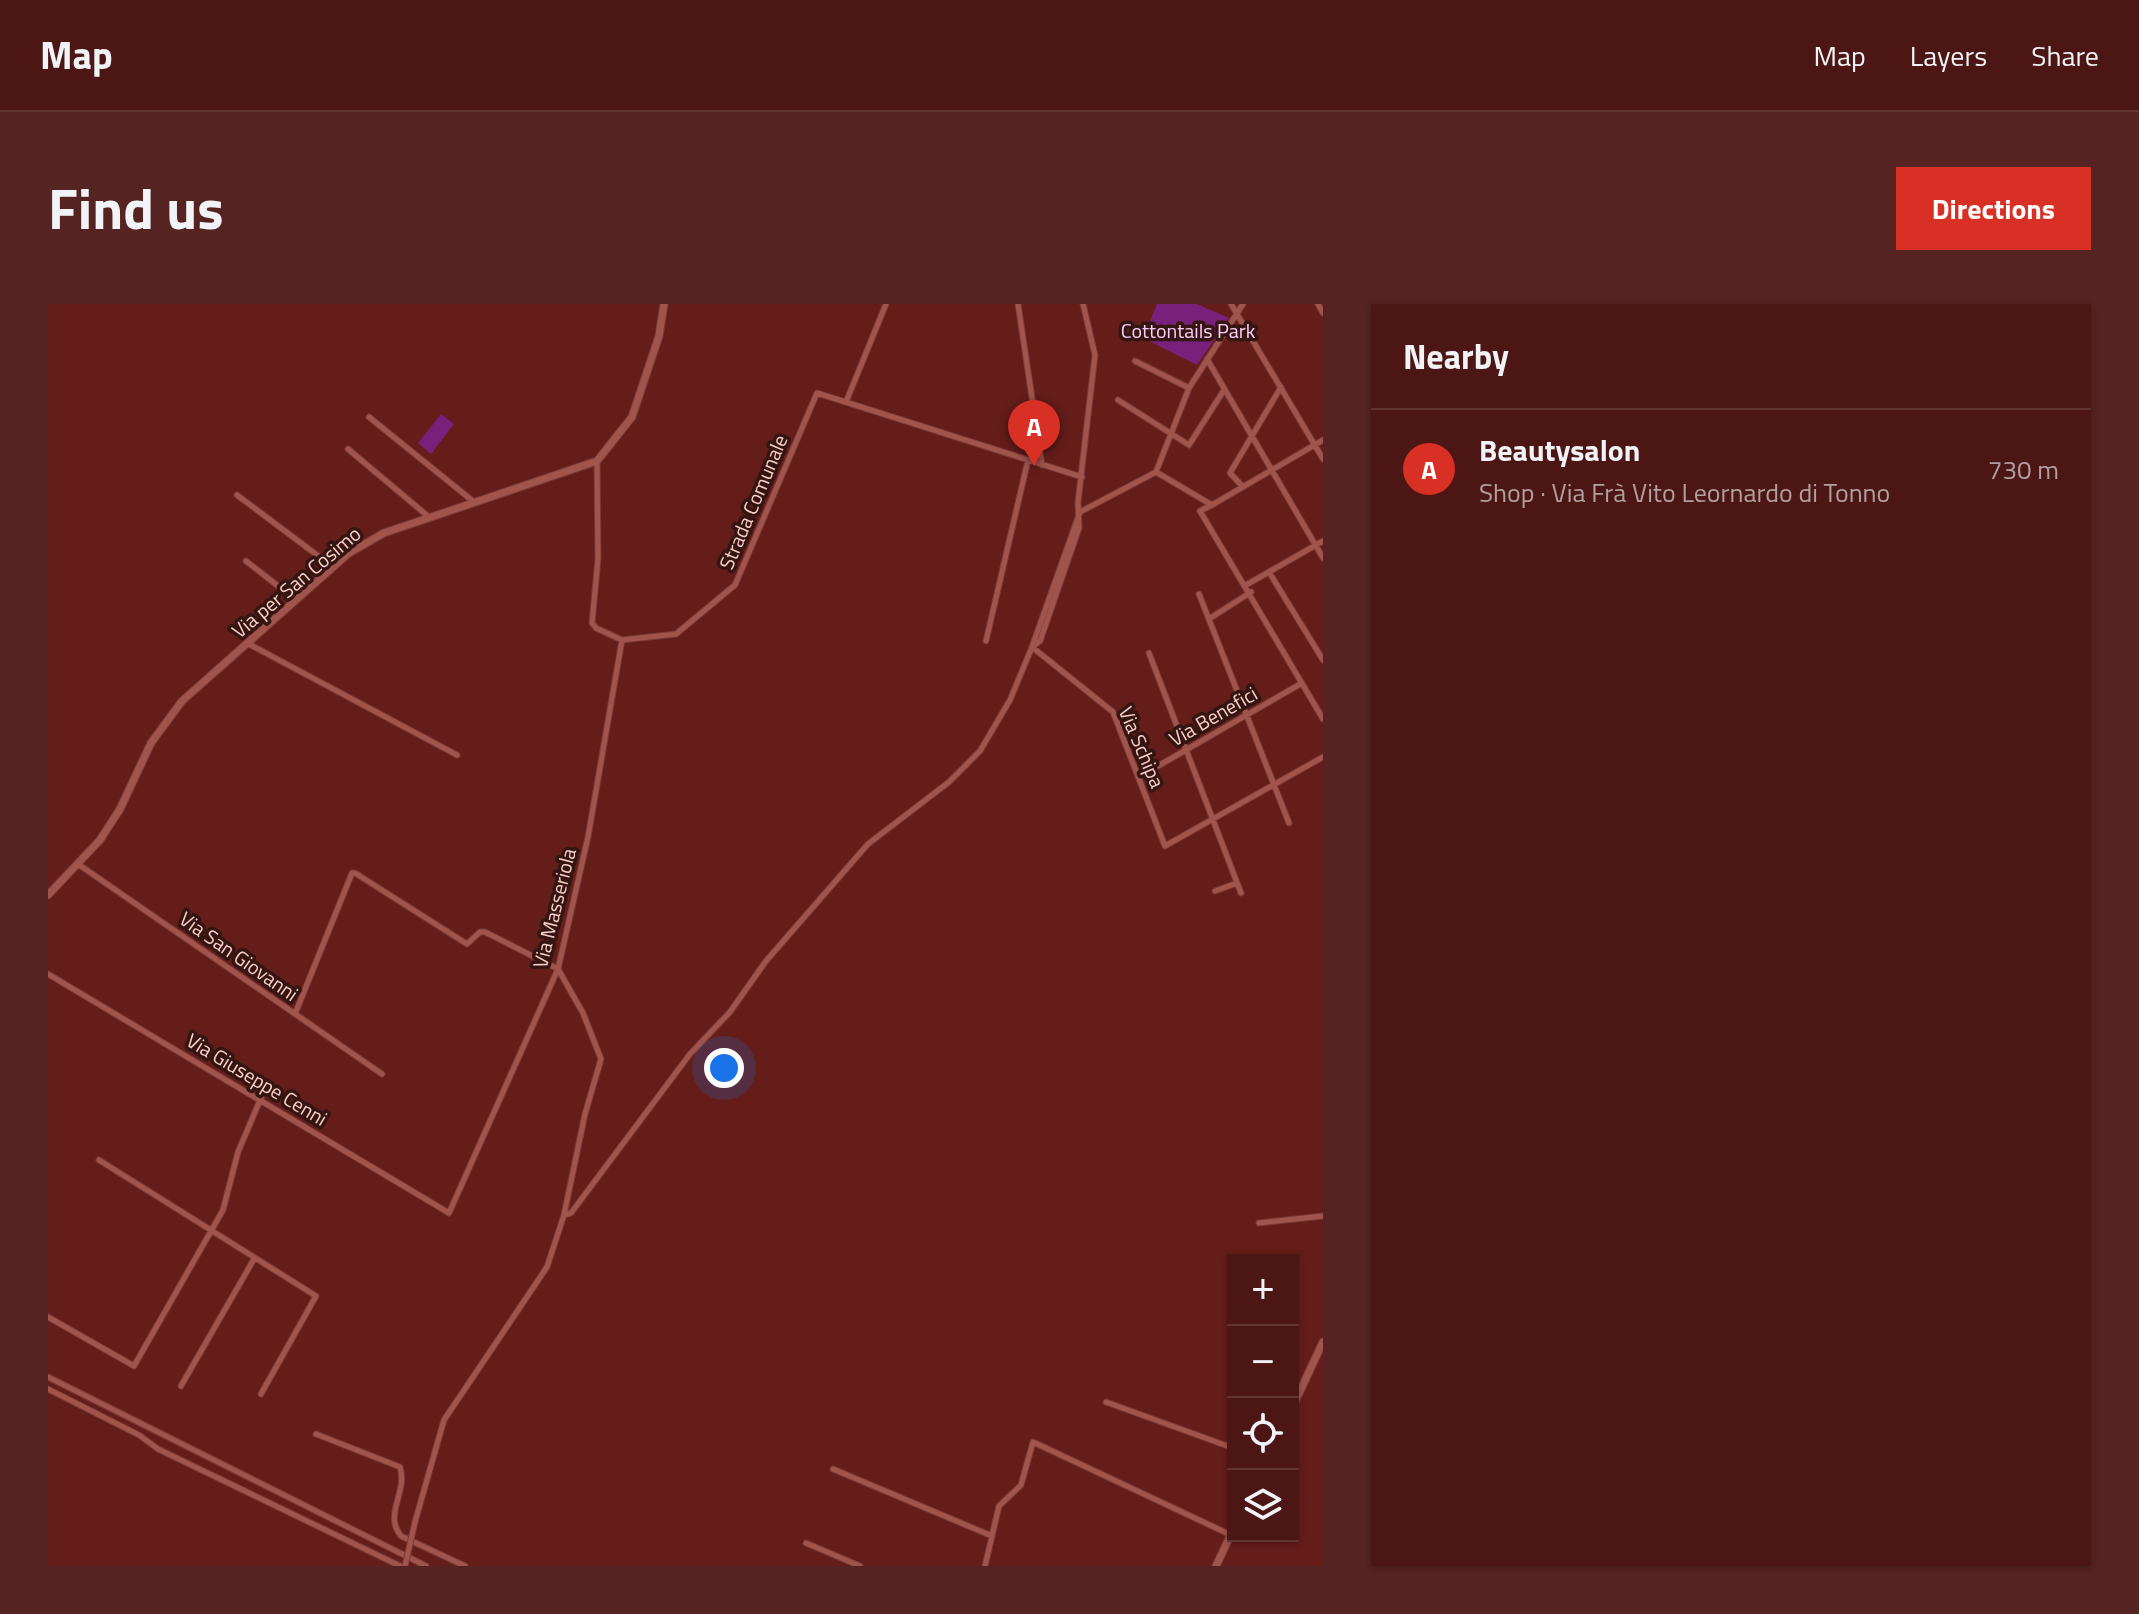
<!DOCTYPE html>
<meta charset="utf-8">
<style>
:root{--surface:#4b1613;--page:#552321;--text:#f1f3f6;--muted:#b29fa0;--line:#623533;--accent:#d93025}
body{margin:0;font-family:"Titillium Web",sans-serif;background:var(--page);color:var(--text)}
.controls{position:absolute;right:24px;bottom:24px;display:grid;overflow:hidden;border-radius:0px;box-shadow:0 2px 6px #0004}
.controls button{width:72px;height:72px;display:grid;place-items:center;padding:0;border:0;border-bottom:2px solid var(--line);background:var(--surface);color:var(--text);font:40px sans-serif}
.you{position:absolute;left:676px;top:764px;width:28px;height:28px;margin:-20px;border:6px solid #fff;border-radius:50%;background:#1a73e8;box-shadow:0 0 0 12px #1a73e833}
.badge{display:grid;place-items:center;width:52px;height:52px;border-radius:50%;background:var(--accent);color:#fff;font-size:26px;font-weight:700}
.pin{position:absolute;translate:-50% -66px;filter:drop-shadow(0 2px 4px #0008)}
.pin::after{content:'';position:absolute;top:42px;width:28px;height:24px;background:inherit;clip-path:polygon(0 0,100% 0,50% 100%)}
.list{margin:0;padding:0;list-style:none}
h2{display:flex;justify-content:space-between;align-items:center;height:104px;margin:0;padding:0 32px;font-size:34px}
h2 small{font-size:26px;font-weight:400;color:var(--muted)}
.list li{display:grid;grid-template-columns:52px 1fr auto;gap:24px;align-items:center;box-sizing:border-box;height:120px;padding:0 32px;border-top:2px solid var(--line)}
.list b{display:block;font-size:30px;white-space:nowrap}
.list p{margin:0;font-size:26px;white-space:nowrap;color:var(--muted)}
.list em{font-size:26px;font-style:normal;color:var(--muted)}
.icon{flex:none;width:44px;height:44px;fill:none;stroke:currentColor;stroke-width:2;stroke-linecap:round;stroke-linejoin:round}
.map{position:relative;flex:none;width:1275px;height:1262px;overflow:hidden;border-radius:0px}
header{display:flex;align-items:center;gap:48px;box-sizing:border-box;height:112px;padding:0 40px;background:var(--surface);border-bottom:2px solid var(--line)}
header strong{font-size:38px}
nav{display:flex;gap:44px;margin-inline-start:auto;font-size:28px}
.intro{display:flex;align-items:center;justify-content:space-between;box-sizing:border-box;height:192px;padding:0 48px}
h1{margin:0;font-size:56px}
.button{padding:20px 36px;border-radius:0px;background:var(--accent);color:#fff;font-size:28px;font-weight:700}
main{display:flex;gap:48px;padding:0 48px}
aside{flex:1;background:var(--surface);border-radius:0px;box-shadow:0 2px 6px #0004}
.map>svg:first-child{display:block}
.green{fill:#78207a}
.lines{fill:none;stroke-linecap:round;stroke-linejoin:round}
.street-casing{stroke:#793a39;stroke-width:7}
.secondary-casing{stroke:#793a39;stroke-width:9}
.street{stroke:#a1544c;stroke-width:5}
.secondary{stroke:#a1544c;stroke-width:7}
.street-bridge-casing{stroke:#793a39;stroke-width:7;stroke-linecap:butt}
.street-bridge{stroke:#a1544c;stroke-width:5}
.labels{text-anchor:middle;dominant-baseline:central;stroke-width:7;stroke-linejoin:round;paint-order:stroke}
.park-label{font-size:20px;fill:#fbcdfa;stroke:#351512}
.street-label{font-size:20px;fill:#fccfc9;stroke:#351512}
</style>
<header>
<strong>Map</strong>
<nav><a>Map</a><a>Layers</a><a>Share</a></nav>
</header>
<div class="intro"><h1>Find us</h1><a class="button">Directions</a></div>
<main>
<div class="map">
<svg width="1275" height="1262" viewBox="0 0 1275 1262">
<rect width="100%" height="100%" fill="#641d19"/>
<path class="green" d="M1109 0H1149L1181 14 1149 61 1095 34Z
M393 110 406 120 383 150 370 139Z"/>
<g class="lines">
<g class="street-casing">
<path id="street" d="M970 0 994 161
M1035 0 1047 51 1030 198 1031 224 992 337 984 343 1032 208 1108 168 1141 84 1195 0
M1183 0 1275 155
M1270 0 1275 9
M1159 55 1275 254
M1087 57 1141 84
M1070 96 1141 141 1176 86
M798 98 838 0
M321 113 426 198
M300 145 381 213
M549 157 550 255 544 319 548 324 574 336 628 330 687 281 769 89 1034 173
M1108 168 1164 201 1275 136
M1195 183 1182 169 1233 83
M189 191 285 263
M1164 201 1152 207 1275 415
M198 257 248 296
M1221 268 1275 356
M1198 281 1275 237
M1151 290 1241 519
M1161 315 1203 288
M938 337 980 156
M199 339 409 451
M1101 349 1193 589
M1091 473 1254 379
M30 560 334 770
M1167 587 1189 579
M0 670 401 909 510 665 540 533 574 336
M247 710 304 569H307L419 640 432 628H437L510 665 535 709 553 755 537 810 516 911 499 963 396 1116 367 1218
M51 856 268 992 213 1090
M516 911 523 909 642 750 682 708 718 657 820 540 901 478 932 447 962 396 984 343 1065 408 1117 542 1275 453
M1211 919 1275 912
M0 1013 86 1062 175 906 190 848 213 794
M0 1073 378 1262
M133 1082 206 955
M0 1085 91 1131 110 1145 352 1262
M1058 1098 1185 1144
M268 1130 352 1163C360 1189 335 1210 353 1232L417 1262
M785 1165 944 1232
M758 1239 812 1262
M937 1262 951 1202 973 1181 985 1138 1183 1231"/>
</g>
<g class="secondary-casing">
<path id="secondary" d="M0 591 52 536 72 505 103 439 134 397 301 249 336 229 549 157 584 113 611 32 616 0
M1245 1102 1275 1038
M1168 1262 1185 1226"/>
</g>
<use href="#street" class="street"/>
<use href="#secondary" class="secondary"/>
<g class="street-bridge-casing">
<path id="street-bridge" d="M357 1262 367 1218"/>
</g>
<use href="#street-bridge" class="street-bridge"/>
</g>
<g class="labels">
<g class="park-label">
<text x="1140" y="26">Cottontails Park</text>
</g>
<g class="street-label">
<text transform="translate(705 198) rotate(-67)">Strada Comunale</text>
<text transform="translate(248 278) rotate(-40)">Via per San Cosimo</text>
<text transform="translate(1165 412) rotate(-30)">Via Benefici</text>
<text transform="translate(1094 443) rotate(67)">Via Schipa</text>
<text transform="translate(506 604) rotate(-76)">Via Masseriola</text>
<text transform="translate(191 652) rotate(35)">Via San Giovanni</text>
<text transform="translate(209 775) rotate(31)">Via Giuseppe Cenni</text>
</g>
</g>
</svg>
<div class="controls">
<button>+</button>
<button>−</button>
<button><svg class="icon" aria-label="locate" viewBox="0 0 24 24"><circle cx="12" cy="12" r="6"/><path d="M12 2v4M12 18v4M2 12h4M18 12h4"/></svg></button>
<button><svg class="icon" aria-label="layers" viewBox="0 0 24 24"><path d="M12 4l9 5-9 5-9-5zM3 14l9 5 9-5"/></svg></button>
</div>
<div class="you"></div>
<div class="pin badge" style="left:986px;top:162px">A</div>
</div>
<aside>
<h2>Nearby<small></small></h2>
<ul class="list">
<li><span class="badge">A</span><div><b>Beautysalon</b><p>Shop · Via Frà Vito Leornardo di Tonno</p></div><em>730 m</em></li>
</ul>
</aside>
</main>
